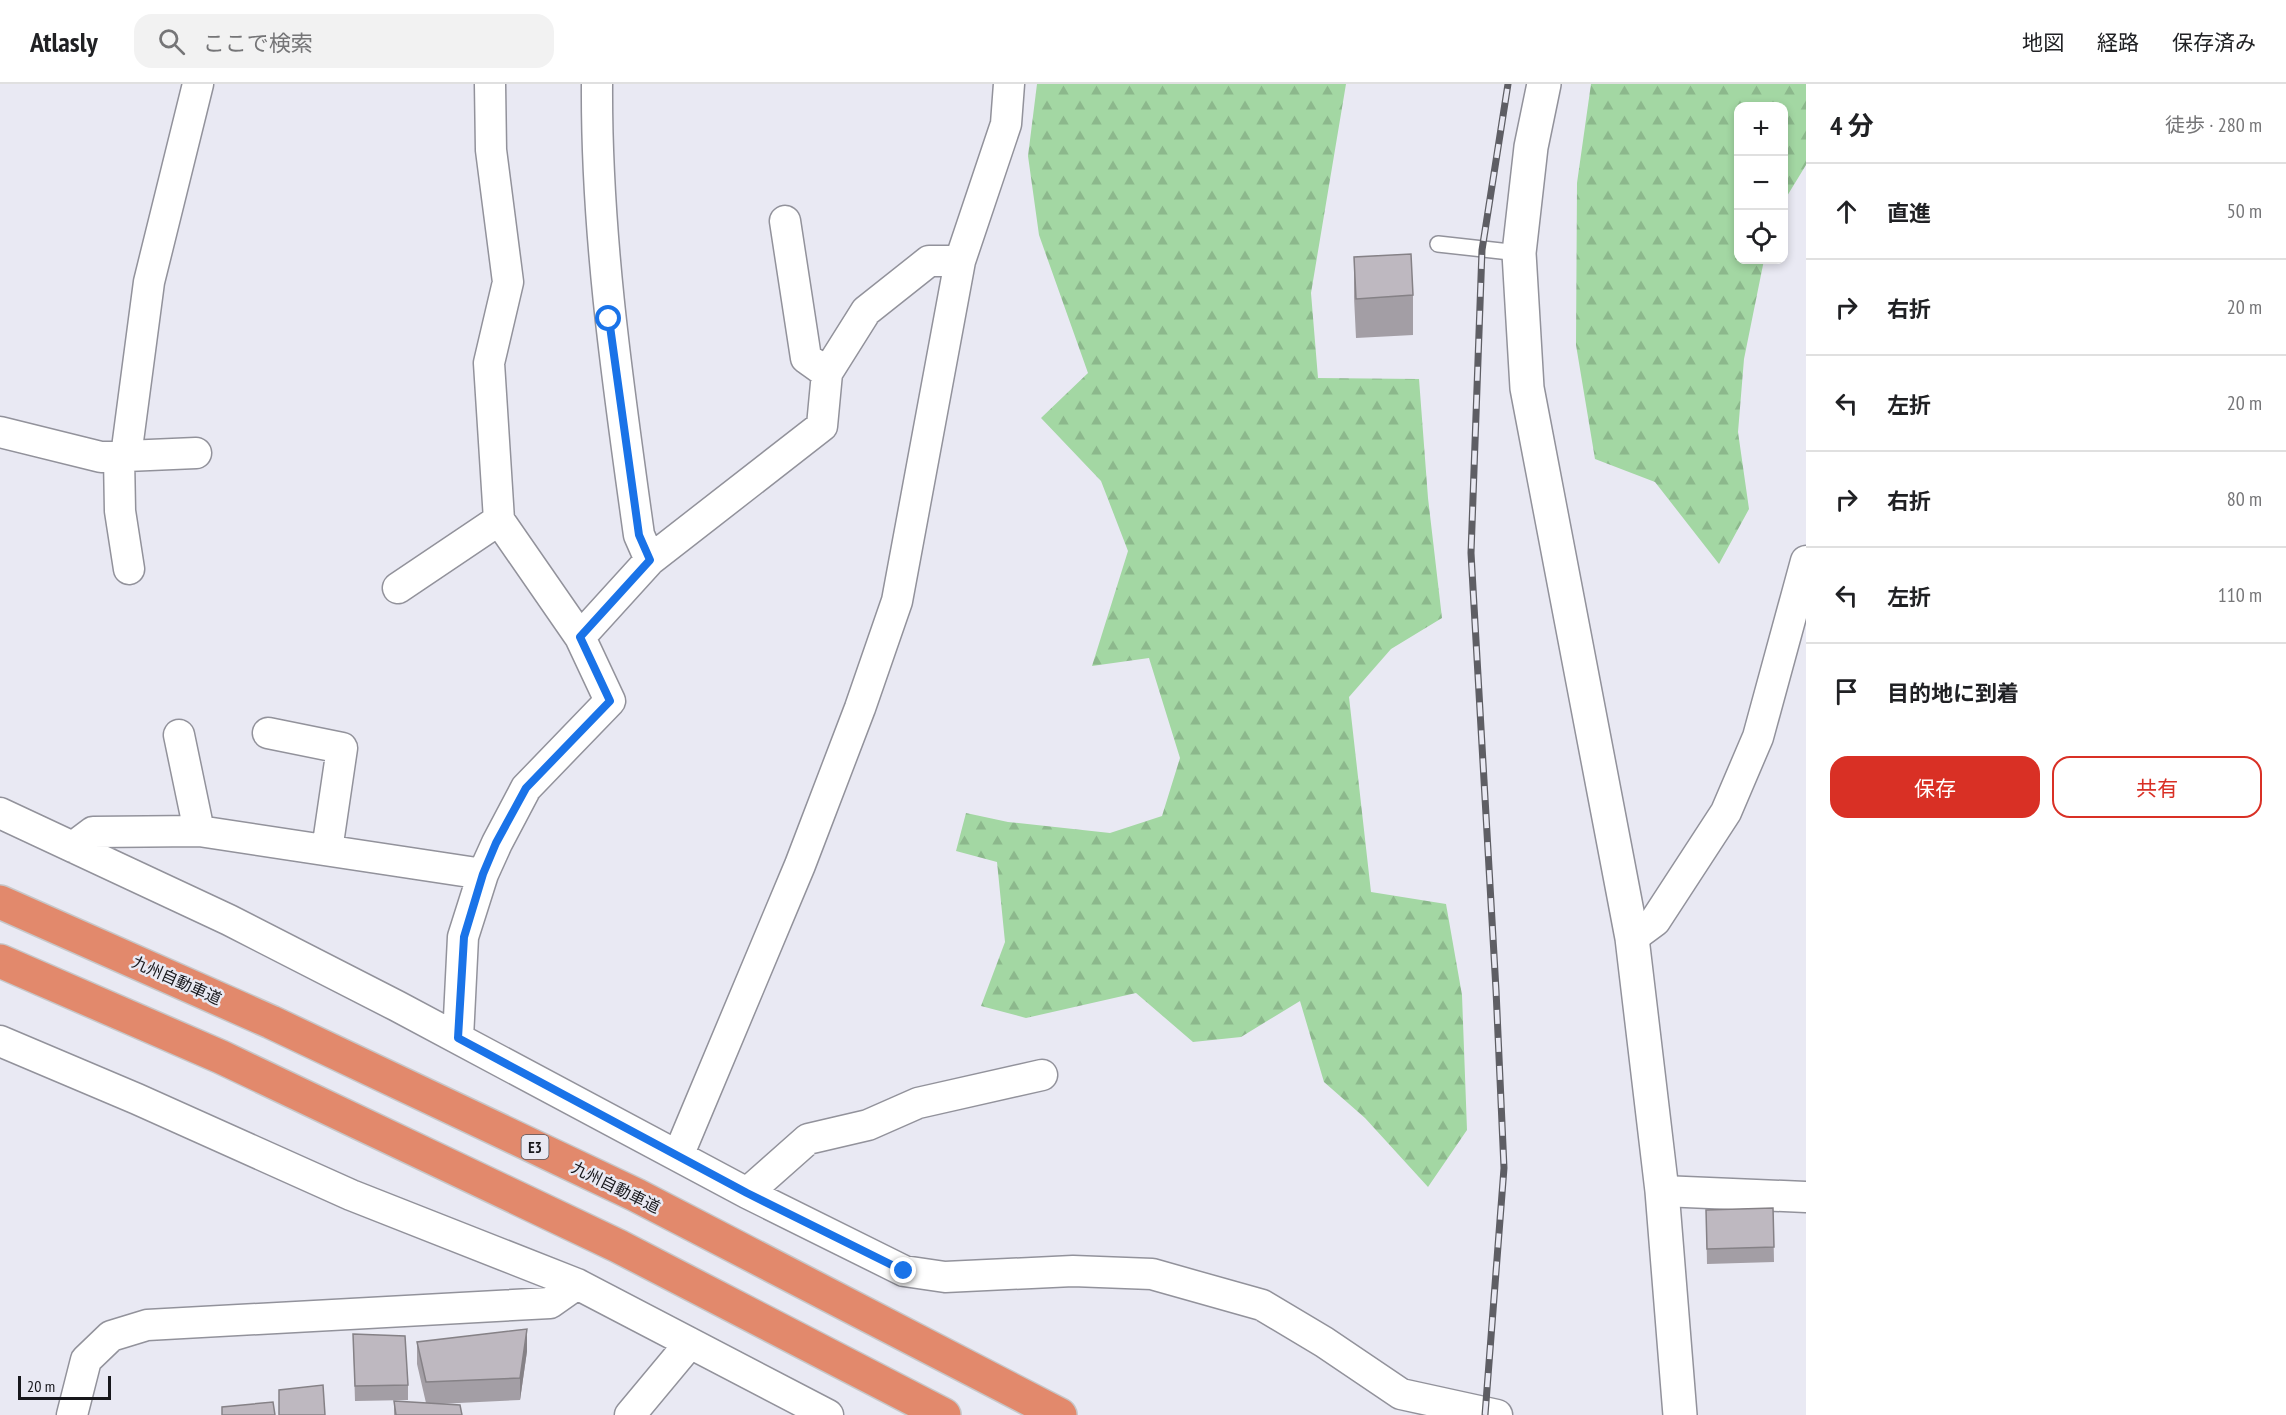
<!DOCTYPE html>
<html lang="ja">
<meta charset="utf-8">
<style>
:root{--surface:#fff;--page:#f2f2f2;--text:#202124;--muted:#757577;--line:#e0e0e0;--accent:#d93025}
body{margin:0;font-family:"PT Sans Narrow","Noto Sans JP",sans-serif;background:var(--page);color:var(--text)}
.controls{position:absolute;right:18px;top:18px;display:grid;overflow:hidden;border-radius:12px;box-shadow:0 3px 9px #0003}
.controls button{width:54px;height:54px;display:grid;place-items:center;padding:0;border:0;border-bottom:2px solid var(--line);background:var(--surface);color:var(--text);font:30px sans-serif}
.scale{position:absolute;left:18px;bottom:15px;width:93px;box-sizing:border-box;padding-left:6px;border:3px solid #17171b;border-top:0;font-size:16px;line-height:21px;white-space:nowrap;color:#17171b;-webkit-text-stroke:4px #e9e9f3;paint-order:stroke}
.stop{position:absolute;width:18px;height:18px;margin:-14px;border:4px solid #1a73e8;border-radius:50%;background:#fff}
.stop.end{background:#1a73e8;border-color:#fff;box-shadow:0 2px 6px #0008}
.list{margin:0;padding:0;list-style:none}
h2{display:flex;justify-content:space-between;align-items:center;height:78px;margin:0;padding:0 24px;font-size:26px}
h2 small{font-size:20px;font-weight:400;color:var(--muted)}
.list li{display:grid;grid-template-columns:39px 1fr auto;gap:18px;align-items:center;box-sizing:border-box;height:96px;padding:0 24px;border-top:2px solid var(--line)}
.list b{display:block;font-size:22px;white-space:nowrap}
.list em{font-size:20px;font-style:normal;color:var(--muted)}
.actions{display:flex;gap:12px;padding:18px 24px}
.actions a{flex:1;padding:14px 0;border:2px solid var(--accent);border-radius:18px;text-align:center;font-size:21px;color:var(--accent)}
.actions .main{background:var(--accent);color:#fff}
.icon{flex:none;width:33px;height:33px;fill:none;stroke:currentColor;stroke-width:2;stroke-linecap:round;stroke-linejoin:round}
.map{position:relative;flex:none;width:1806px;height:1331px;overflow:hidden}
header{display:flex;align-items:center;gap:36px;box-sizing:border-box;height:84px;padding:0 30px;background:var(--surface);border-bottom:2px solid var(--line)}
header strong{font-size:28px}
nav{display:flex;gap:33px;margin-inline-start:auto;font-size:21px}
.search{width:420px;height:54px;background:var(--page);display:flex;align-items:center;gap:15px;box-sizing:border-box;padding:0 21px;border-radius:18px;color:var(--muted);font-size:22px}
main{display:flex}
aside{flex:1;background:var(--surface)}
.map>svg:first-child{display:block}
.forest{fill:url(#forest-firs)}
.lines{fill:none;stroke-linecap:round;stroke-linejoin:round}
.service-casing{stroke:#92929b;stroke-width:18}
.minor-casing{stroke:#92929b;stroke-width:33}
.tertiary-casing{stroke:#92929b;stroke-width:36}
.motorway-casing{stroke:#c7c7c8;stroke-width:36}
.service{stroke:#fff;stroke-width:15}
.minor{stroke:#fff;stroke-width:30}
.tertiary{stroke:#fff;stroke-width:33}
.motorway{stroke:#e2896c;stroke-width:33}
.rail-casing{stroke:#5e5e64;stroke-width:7}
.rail{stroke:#e9e9f3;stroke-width:4.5;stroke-dasharray:14;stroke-linecap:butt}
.wall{fill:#a39ea5}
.shaded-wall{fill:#858186}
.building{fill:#beb8c0;stroke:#858186;stroke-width:1.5}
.route{stroke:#1a73e8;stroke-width:8}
.labels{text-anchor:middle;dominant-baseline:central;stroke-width:5;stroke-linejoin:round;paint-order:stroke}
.shield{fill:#e9e9f3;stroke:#56565c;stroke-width:1.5}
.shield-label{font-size:15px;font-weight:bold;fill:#17171b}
.street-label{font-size:16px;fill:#17171b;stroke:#e9e9f3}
</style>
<header>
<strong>Atlasly</strong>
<div class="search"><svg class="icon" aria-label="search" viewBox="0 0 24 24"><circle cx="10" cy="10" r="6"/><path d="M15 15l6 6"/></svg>ここで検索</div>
<nav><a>地図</a><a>経路</a><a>保存済み</a></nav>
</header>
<main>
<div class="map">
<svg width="1806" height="1331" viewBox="0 0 1806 1331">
<defs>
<pattern id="forest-firs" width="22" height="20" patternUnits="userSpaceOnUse" patternTransform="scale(1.5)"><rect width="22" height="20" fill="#a3d7a3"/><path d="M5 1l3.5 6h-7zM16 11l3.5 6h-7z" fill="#8cb88c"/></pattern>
</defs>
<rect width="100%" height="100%" fill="#e9e9f3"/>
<path class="forest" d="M1037 0H1346L1311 209 1318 294 1419 295 1428 414 1442 534 1391 565 1349 613 1371 808 1446 820 1462 911 1467 1046 1428 1103 1365 1034 1324 998 1300 917 1241 953 1193 958 1136 909 1026 934 981 922 1005 858 997 778 956 767 966 729 1008 738 1110 749 1162 732 1180 674 1149 574 1092 582 1128 467 1101 397 1041 334 1088 289 1039 151 1028 72Z
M1591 0H1806V81L1784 117V22H1738V176H1764L1744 275 1738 348 1749 425 1719 480 1655 398 1595 375 1576 261 1577 99Z"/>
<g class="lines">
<g class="service-casing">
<path id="service" d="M1438 160 1519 169"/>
</g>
<g class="minor-casing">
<path id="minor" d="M597 0C596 151 618 301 639 451L650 476
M785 137 806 274 827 289
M0 348 101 373H119
M196 369 126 372 149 198 198 0
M126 372 119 373 120 427 129 485
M398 504 499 436
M580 553 650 476 822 342 827 289 866 227 929 177H960
M268 649 342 664 327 766
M179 651 199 747
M0 729 229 836 397 922 747 1109 904 1187 945 1193 1073 1187 1152 1190 1262 1221 1324 1258 1401 1310 1497 1331
M73 763 93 748 199 747 483 790 463 853 458 954
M483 790 497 759 526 704 610 617 580 553 499 436 489 279 508 198 491 66 490 0
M1632 854 1655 837 1726 728 1758 653 1806 477
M0 957 137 1015 351 1111 577 1200 828 1331
M678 1072 800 781 860 624 897 517 960 177 1006 40 1009 0
M1662 1107 1806 1113
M747 1109 808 1055 868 1041 918 1019 1042 991
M72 1331 86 1276 111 1252 147 1241 550 1219 577 1200
M630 1331 690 1259"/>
</g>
<g class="tertiary-casing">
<path id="tertiary" d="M1544 0 1531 63 1519 169 1527 304 1632 854 1662 1107 1680 1331"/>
</g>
<g class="motorway-casing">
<path id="motorway" d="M0 818 271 938 636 1111 1060 1331
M0 877 221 973 618 1162 944 1331"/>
</g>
<use href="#service" class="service"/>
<use href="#minor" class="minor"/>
<use href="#tertiary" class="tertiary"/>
<use href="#motorway" class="motorway"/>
<g class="rail-casing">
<path id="rail" d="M1485 1331 1504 1084 1496 906 1471 469 1482 166 1508 0"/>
</g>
<use href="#rail" class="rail"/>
</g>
<path class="wall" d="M1354 173 1413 211V251L1356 254 1354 213Z
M1773 1124 1774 1178 1707 1180 1706 1126Z
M353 1250 408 1301V1316L355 1317Z
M417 1258 527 1267 520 1316 438 1320 462 1331H394V1317L426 1319 417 1280Z"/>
<path class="shaded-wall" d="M527 1245V1267L520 1316V1294Z"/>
<path class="building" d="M1411 170 1413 211 1356 215 1354 173Z
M1773 1124 1774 1163 1707 1165 1706 1126Z
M527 1245 520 1294 426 1298 417 1258Z
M353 1250 405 1252 408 1301 355 1302Z
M323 1301 325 1331H279V1306Z
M394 1317 460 1321 462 1331H396Z
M273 1318 275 1331H222V1323Z"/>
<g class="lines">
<path class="route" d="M609 235 639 451 650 476 580 553 610 617 526 704 496 759 483 790 464 853 458 954 747 1109 904 1187"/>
</g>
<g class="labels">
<rect class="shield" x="521.5" y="1051" width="27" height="24" rx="4.5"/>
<g class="shield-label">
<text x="535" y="1063">E3</text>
</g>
<g class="street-label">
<text transform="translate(177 896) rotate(24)">九州自動車道</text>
<text transform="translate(616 1103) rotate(26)">九州自動車道</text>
</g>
</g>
</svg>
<div class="controls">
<button>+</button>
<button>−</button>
<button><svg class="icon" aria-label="locate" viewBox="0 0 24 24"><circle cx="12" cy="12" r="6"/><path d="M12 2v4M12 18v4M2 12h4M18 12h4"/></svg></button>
</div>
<div class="scale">20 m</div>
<div class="stop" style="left:609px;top:235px"></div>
<div class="stop end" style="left:904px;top:1187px"></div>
</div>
<aside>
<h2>4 分<small>徒歩 · 280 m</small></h2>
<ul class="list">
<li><svg class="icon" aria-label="ahead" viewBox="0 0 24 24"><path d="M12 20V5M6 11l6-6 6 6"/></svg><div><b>直進</b></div><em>50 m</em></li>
<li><svg class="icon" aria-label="right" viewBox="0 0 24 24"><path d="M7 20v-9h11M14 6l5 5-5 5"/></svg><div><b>右折</b></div><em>20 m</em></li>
<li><svg class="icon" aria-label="left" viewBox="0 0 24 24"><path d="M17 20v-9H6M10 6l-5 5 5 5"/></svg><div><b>左折</b></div><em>20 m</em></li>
<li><svg class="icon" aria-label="right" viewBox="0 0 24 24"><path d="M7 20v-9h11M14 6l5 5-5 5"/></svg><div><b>右折</b></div><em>80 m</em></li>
<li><svg class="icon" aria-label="left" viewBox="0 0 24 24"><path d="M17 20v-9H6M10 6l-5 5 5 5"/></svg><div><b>左折</b></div><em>110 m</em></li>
<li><svg class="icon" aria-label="arrive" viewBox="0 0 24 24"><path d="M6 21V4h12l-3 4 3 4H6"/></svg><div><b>目的地に到着</b></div></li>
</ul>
<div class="actions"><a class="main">保存</a><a>共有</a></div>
</aside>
</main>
